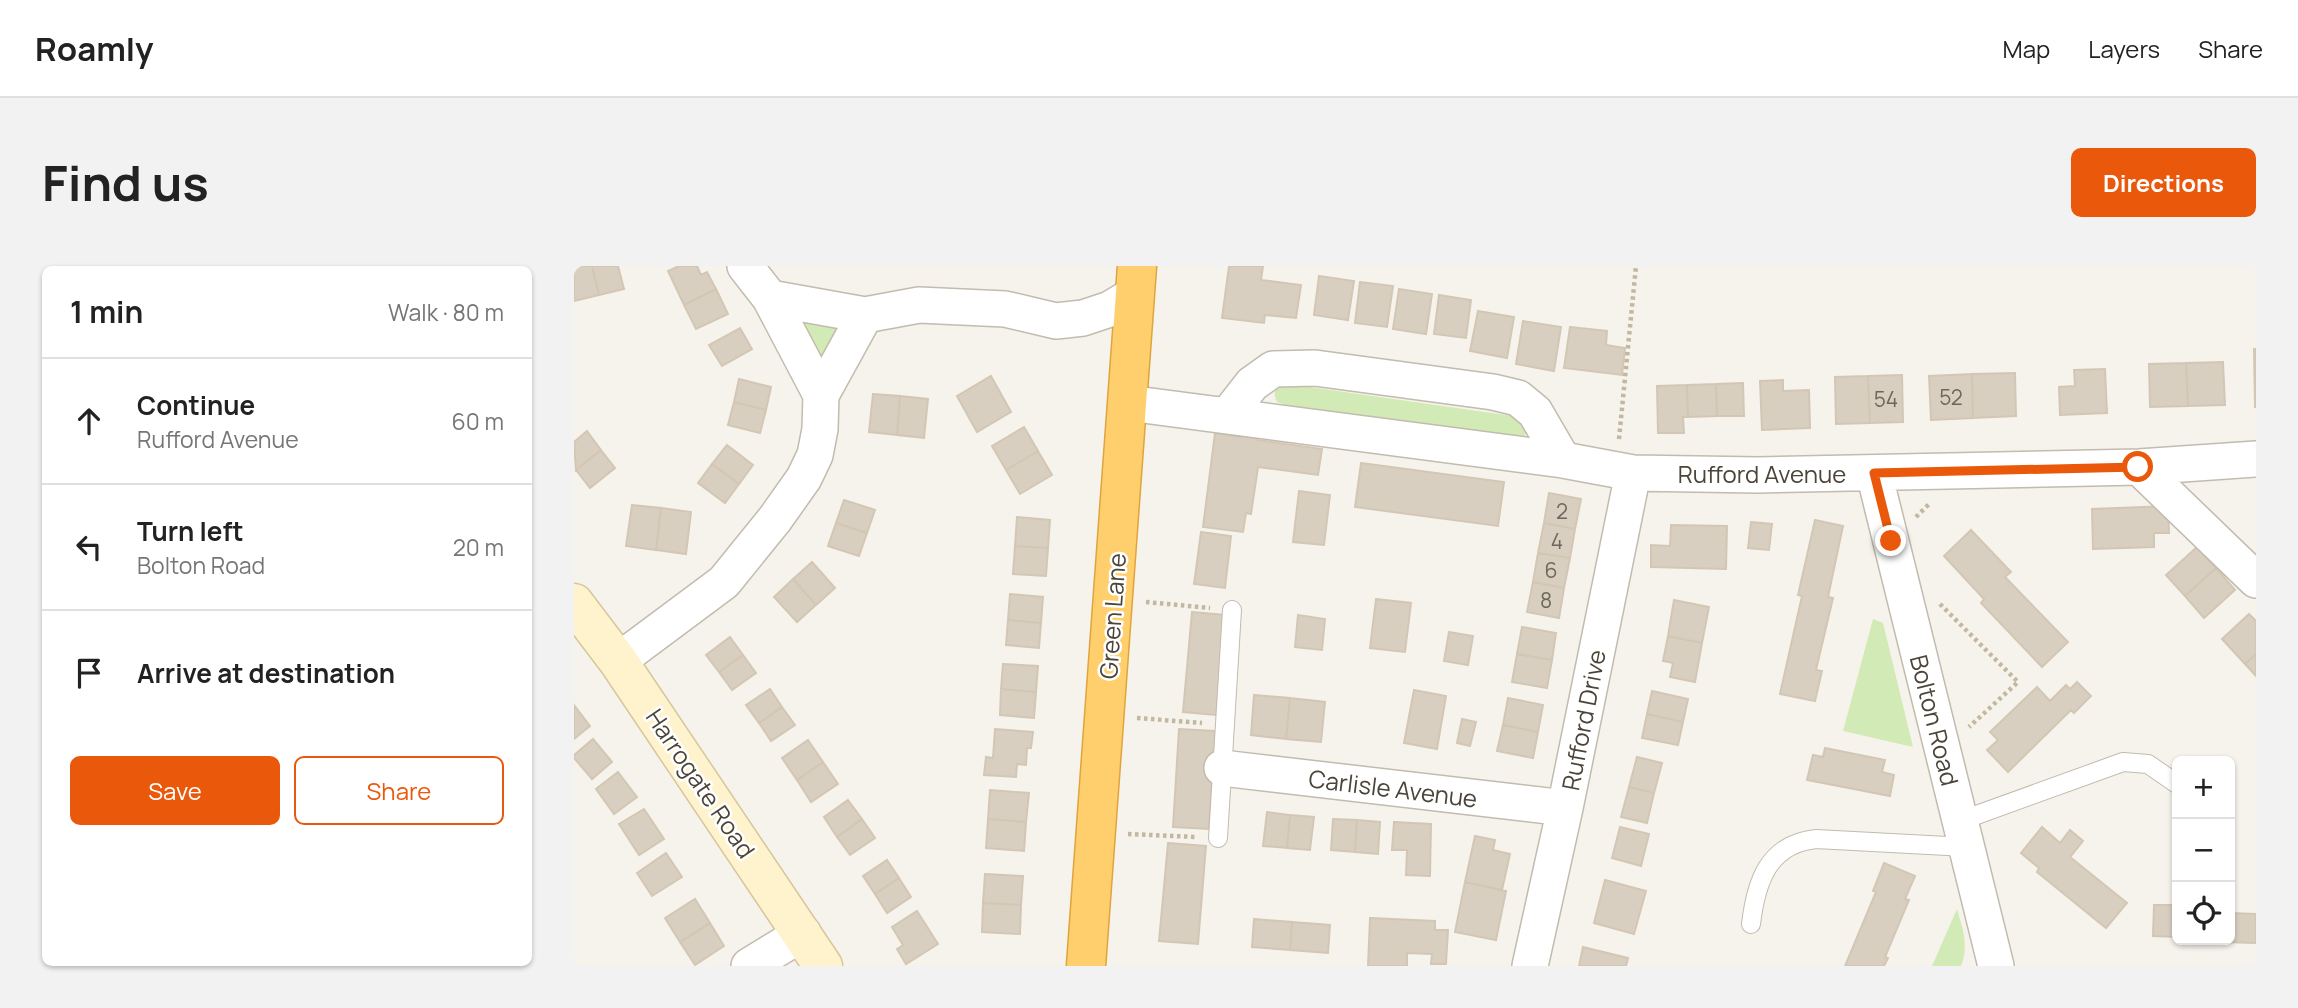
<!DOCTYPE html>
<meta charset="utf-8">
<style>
:root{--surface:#fff;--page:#f2f2f2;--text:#222;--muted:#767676;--line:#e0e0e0;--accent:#ea580c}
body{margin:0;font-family:Manrope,sans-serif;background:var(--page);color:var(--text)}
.controls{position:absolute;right:21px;bottom:21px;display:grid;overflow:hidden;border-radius:10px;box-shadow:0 2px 5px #0004}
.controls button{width:63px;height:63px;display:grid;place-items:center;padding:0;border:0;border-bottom:2px solid var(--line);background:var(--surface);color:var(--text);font:35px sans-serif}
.stop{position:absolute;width:21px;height:21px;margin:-16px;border:5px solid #ea580c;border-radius:50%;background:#fff}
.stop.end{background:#ea580c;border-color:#fff;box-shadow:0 2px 7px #0008}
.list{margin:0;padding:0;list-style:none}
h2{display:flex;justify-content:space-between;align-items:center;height:91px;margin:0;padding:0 28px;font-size:30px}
h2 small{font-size:23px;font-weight:400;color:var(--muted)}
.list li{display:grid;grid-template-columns:46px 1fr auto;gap:21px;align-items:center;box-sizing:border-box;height:126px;padding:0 28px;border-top:2px solid var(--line)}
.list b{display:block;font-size:26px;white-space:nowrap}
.list p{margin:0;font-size:23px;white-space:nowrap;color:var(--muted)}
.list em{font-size:23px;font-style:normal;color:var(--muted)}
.actions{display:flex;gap:14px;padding:21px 28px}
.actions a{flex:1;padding:16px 0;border:2px solid var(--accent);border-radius:10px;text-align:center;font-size:24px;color:var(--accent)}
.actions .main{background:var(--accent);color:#fff}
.icon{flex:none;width:38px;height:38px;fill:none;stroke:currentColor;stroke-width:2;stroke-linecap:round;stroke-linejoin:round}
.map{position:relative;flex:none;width:1682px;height:700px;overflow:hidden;border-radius:10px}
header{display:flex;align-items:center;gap:42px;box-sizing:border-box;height:98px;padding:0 35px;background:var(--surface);border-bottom:2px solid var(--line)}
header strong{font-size:33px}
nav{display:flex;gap:38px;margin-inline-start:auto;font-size:24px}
.intro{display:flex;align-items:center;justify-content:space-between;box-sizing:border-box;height:168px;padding:0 42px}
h1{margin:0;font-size:49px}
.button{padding:18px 32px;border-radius:10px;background:var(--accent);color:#fff;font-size:24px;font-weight:700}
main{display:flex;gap:42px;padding:0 42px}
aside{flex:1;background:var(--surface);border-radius:10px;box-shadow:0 2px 5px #0004}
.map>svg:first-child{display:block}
.green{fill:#d2eab5}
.building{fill:#d8cfc1;stroke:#d3c7b4;stroke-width:2}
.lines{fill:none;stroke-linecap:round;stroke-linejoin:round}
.lane-casing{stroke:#c2bbae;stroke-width:20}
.street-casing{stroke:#c2bbae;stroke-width:38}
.secondary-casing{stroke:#d6c79b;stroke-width:41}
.highway-casing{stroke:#e0a43c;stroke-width:41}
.path{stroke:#c4b79f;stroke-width:4.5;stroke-dasharray:3.5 3.5;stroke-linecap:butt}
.lane{stroke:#fff;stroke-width:18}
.street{stroke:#fff;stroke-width:35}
.secondary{stroke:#fff3cd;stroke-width:38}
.highway{stroke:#ffcf6e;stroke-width:38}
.route{stroke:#ea580c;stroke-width:9}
.labels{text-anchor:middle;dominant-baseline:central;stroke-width:5;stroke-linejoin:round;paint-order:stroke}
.number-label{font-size:21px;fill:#6e675b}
.street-label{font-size:24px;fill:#4b4439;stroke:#fff}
</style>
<header>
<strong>Roamly</strong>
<nav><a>Map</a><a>Layers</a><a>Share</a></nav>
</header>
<div class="intro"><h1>Find us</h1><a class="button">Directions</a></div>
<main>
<aside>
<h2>1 min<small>Walk · 80 m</small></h2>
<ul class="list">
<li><svg class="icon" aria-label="ahead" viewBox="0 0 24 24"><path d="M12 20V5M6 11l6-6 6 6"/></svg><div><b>Continue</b><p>Rufford Avenue</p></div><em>60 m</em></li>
<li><svg class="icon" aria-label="left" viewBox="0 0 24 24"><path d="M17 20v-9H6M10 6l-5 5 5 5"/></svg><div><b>Turn left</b><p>Bolton Road</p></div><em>20 m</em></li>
<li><svg class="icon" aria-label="arrive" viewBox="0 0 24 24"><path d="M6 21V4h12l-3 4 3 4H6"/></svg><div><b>Arrive at destination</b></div></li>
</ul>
<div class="actions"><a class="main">Save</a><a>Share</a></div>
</aside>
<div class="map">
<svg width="1682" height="700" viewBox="0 0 1682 700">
<rect width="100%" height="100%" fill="#f6f3ec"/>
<path class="green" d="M227 55 264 61 247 95Z
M707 117 946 151 956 163 950 170H943L712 139 703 136C699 127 700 123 707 117Z
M1299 353 1309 357 1339 481 1269 465Z
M1383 643C1389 664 1395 679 1387 700H1358Z"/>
<path class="building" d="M0 0H18L25 29 0 35Z
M18 0H44L50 23 25 29Z
M105 0H123L127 9 133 6 142 23 110 39 94 5Z
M655 0H689L687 14 727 19 722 52 691 49 690 57 648 52Z
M745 10 780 15 774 54 740 49Z
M786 16 819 20 813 61 781 57Z
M142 23 154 48 122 63 110 39Z
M825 23 858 28 852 68 819 63Z
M865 29 897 34 892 72 860 68Z
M904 45 940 51 933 92 896 85Z
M949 55 987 61 980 105 942 98Z
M996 61 1033 65 1032 79 1051 82 1048 109 990 102Z
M166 62 178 83 148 100 135 79Z
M1680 83H1682V141H1681Z
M1649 96 1651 139 1614 140 1612 97Z
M1612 97 1614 140 1576 141 1575 98Z
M1531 103 1533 147 1486 149 1485 121 1501 120 1500 104Z
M1441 107 1442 150 1399 152 1398 108Z
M1398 108 1399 152 1357 154 1355 110Z
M1328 109 1329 156 1296 157 1294 110Z
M417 110 437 146 403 166 383 130Z
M1294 110 1296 157 1262 158 1261 111Z
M165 113 197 121 192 144 160 136Z
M1209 114V125L1235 124 1236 162 1188 164 1186 115Z
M1169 117 1170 150H1143L1142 118Z
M1142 118 1143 150 1114 151 1113 119Z
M1113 119 1114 151H1109L1110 167H1084L1083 120Z
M299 128 326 130 323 169 295 166Z
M326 130 354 133 350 172 323 169Z
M160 136 192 144 186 167 154 159Z
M450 161 464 185 432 204 418 180Z
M13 165 27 184 2 204 0 176Z
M641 167 667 171V167L684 169 683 174 748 183 744 209 684 201 677 248 672 247 669 266 629 261Z
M153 179 179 199 165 218 138 198Z
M27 184 41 202 16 222 2 204Z
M464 185 478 209 446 228 432 204Z
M787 197 930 216 924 260 781 241Z
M138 198 165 218 151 237 124 217Z
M725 225 756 229 750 279 719 276Z
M975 227 1007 233 1001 263 970 257Z
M270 234 301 244 293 267 262 257Z
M58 239 87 242 82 284 52 280Z
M1594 240 1595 267H1580V281L1519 283 1518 243Z
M87 242 117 246 112 288 82 284Z
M443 251 476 254 474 282 441 280Z
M1241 254 1269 260 1254 331 1259 332 1242 404 1248 405 1241 435 1206 428 1228 330 1224 329Z
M1177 256 1198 258 1195 284 1174 282Z
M262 257 293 267 285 290 254 280Z
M970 257 1001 263 996 292 964 287Z
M1097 259 1153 260 1152 303 1077 301V279L1096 280Z
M1397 264 1437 306 1431 311 1494 376 1468 401 1407 337 1410 333 1370 290Z
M627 266 657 270 651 322 620 318Z
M441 280 474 282 472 310 439 308Z
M1623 281 1642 302 1611 330 1592 309Z
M964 287 996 292 990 322 959 316Z
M238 296 261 322 242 339 219 313Z
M1642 302 1661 324 1630 352 1611 330Z
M219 313 242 339 223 356 200 331Z
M959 316 990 322 985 352 953 346Z
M436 328 469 331 467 357 434 354Z
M802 333 837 337 831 386 796 382Z
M1100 334 1135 341 1128 377 1094 370Z
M618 346 651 349 642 449 609 446Z
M1675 348 1682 355V388L1671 398 1648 373Z
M724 349 751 353 748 384 721 381Z
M434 354 467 357 465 382 432 379Z
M948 361 982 367 978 394 943 388Z
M875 366 899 370 894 399 870 395Z
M1094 370 1128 377 1121 416 1096 411 1099 397 1089 395Z
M156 371 169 389 145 406 132 389Z
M943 388 978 394 973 422 938 416Z
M1682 388V410L1671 398Z
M169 389 182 407 158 424 145 406Z
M429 398 464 400 462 426 427 423Z
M1503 416 1517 430 1500 447 1497 444 1434 506 1413 484 1424 474 1416 466 1463 421 1476 435 1492 419 1496 423Z
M196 423 208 441 185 457 172 439Z
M427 423 462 426 460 452 426 449Z
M840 424 872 430 863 483 830 477Z
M1078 425 1114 433 1109 456 1073 448Z
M680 429 716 432 712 473 677 469Z
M716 432 751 436 747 476 712 473Z
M934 432 969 439 964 466 929 459Z
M0 439 16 460 0 473Z
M208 441 221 459 197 475 185 457Z
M1073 448 1109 456 1104 479 1068 472Z
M888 453 902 456 896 480 883 477Z
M929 459 964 466 959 492 923 485Z
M421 463 459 466 457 482H453L452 499 443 498 442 511 410 509 412 491 419 492Z
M605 463 641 465 635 563 599 561Z
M19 473 38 496 18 513 0 492V489Z
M234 474 249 496 223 514 208 492Z
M1251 482 1311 494 1308 506 1320 509 1316 530 1233 514 1239 489 1249 491Z
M1063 491 1088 497 1080 527 1055 521Z
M249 496 264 518 237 536 223 514Z
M44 506 63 531 40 548 22 523Z
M1055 521 1080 527 1073 557 1047 551Z
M416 524 455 527 452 556 414 553Z
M274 534 288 553 263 571 250 551Z
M70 543 90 573 65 589 45 558Z
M693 546 716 549 713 582 689 580Z
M716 549 740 551 736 584 713 582Z
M288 553 301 572 276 589 263 571Z
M414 553 452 556 450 585 412 582Z
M759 553 783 554 781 586 757 584Z
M783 554 806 556 804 588 781 586Z
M820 556 857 558 856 610 832 609 833 584H818Z
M1046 561 1075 568 1067 600 1038 592Z
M1468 561 1486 577 1496 564 1509 575 1496 591 1553 637 1532 662 1463 606 1465 602 1447 587Z
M901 570 921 574 919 584 936 588 928 624 891 616Z
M594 577 632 580 624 678 585 675Z
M92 587 108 611 78 630 63 607Z
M313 594 325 612 301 628 289 610Z
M1310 597 1341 610 1331 633 1335 634 1311 691 1314 692 1310 700H1271L1302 626 1299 625Z
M411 608 449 610 447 639 409 637Z
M325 612 337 631 313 647 301 628Z
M1031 614 1072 625 1060 668 1020 657Z
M891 616 932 625 922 674 881 666Z
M121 633 136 657 106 676 91 652Z
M409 637 447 639 446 668 408 666Z
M1580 639H1603V671L1579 670Z
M343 645 364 678 332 698 323 683 329 679 318 661Z
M1656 647 1682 648V677L1650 676V674H1656Z
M796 652 861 655V664H874L872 698H857L858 688 833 687V700H794Z
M680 653 718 656 716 684 678 681Z
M718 656 756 659 754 687 716 684Z
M136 657 150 680 121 699 106 676Z
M1009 681 1054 692 1052 700H1005Z"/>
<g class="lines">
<g class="lane-casing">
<path id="lane" d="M1386 555 1549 496 1574 498 1603 518
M644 572 658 344
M1177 658C1182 616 1194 578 1242 573L1392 581"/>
</g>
<g class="street-casing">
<path id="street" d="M171 0 196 32 247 129
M196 32 291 49
M554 137 989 194 1059 207 1184 209 1565 201 1682 193
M653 150 678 118 699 103 741 102 919 126 944 132 961 146 989 194
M1565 201 1682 314
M1300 207 1422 700
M44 395 150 316 201 253 230 212 241 189 246 163 247 129 291 49 345 39 431 43 482 55 509 52 536 43 561 28
M648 502 991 542
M175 700 229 667
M956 700 991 542 1059 207"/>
</g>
<g class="secondary-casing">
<path id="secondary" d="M0 337 44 395 249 700"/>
</g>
<g class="highway-casing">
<path id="highway" d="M512 700 563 0"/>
</g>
<path class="path" d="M1045 173 1062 0
M1342 251 1356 237
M572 336 636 342
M1366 338 1444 416 1395 461
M563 452 628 457
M554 568 622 571"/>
<use href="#lane" class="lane"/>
<use href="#street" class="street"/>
<use href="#secondary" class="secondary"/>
<use href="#highway" class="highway"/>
</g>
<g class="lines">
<path class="route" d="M1317 275 1300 207 1564 201"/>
</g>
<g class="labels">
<g class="number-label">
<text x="1377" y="131">52</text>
<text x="1312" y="133">54</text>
<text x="988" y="245">2</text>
<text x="983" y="275">4</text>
<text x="977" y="304">6</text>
<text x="972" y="334">8</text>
</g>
<g class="street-label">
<text x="1188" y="207">Rufford Avenue</text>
<text transform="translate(538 350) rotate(-86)">Green Lane</text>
<text transform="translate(1009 454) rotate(-79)">Rufford Drive</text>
<text transform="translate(1361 454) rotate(76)">Bolton Road</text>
<text transform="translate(127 517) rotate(56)">Harrogate Road</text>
<text transform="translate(819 522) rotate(7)">Carlisle Avenue</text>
</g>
</g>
</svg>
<div class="controls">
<button>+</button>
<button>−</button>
<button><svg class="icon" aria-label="locate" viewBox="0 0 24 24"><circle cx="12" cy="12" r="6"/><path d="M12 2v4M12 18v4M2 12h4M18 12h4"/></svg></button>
</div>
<div class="stop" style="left:1564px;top:201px"></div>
<div class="stop end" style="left:1317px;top:275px"></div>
</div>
</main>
